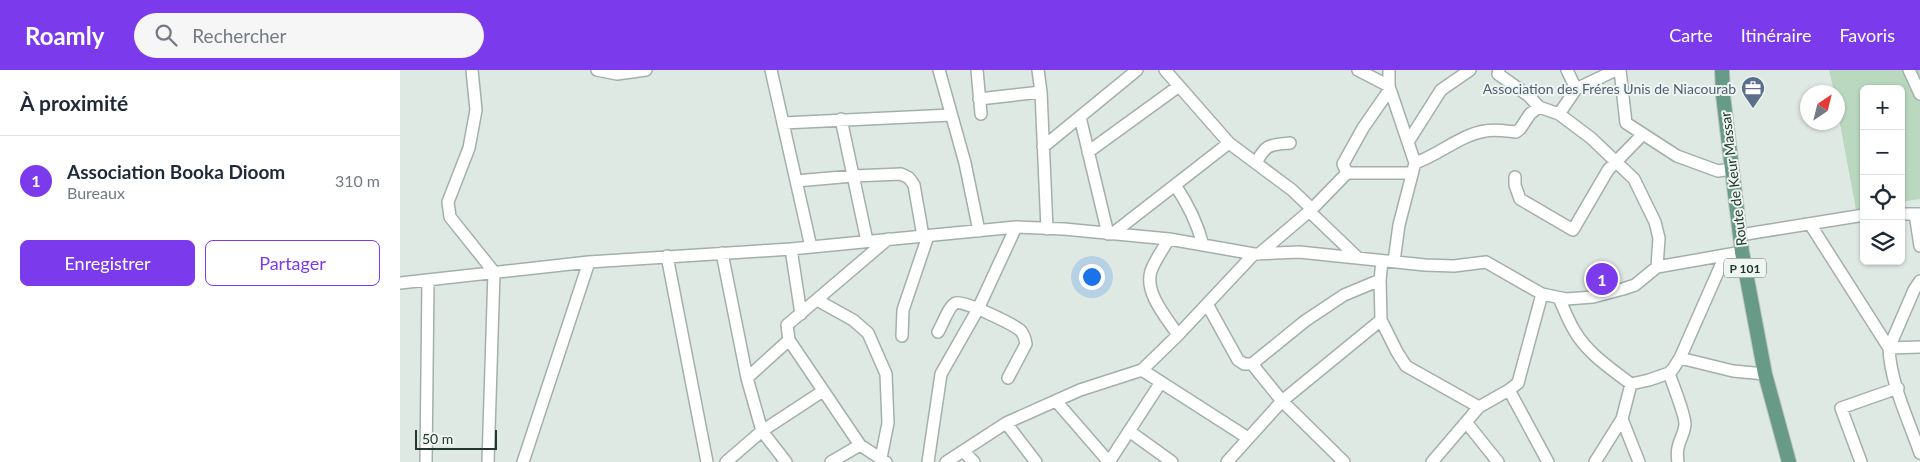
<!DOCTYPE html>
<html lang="fr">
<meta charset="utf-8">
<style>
:root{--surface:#fff;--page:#f6f6f7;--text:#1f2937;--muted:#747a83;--line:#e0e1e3;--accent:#7c3aed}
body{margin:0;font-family:Lato,sans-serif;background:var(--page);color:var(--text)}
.controls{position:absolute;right:15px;top:15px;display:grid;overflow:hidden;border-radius:8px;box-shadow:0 1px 4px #0004}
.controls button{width:45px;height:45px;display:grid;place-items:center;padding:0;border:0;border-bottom:1px solid var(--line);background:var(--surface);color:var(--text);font:25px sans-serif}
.compass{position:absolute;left:1400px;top:15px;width:45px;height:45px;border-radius:50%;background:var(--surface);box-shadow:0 1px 4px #0004;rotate:35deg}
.scale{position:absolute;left:15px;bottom:12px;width:82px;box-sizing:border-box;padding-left:5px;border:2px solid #22372f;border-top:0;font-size:14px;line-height:18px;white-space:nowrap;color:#22372f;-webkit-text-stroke:4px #eff6f2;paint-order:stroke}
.you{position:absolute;left:691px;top:206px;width:18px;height:18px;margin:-12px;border:4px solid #fff;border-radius:50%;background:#1a73e8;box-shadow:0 0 0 8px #1a73e833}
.badge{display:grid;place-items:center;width:32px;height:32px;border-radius:50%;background:var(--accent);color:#fff;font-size:16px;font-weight:700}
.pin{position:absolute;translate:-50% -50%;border:2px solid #fff;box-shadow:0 1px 5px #0006}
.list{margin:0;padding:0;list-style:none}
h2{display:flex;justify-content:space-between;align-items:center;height:65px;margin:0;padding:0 20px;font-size:21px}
h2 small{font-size:16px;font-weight:400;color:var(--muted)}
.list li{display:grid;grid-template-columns:32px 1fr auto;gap:15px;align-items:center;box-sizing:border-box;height:90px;padding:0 20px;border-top:1px solid var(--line)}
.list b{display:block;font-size:19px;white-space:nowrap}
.list p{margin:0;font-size:16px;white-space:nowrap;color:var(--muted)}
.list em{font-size:16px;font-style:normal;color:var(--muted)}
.actions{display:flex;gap:10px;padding:15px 20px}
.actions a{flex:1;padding:11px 0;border:1px solid var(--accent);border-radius:8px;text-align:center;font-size:18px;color:var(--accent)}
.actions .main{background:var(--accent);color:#fff}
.icon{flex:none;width:28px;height:28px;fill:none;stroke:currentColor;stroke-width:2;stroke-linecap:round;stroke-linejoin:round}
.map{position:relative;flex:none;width:1520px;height:392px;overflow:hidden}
header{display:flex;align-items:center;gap:30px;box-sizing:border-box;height:70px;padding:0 25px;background:var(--accent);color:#fff}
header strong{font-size:24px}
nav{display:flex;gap:28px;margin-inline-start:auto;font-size:18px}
.search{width:350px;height:45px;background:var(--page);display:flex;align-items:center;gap:12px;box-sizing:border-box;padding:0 18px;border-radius:28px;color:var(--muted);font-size:19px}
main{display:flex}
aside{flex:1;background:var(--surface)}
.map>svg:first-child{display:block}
.green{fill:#bad8bf}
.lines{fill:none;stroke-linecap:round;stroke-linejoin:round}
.minor-casing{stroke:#a3b0aa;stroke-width:14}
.major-casing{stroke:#bdc3c1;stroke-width:16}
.minor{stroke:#fff;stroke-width:11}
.major{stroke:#689a88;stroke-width:14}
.labels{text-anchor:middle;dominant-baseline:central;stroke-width:4;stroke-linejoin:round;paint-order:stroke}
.shield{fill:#eff6f2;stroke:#60706a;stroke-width:1}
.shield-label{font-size:12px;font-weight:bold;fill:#22372f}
.service-label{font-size:14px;fill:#4e5e75;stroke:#eff6f2;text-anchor:end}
.street-label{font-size:14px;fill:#22372f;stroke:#eff6f2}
</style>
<header>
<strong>Roamly</strong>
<div class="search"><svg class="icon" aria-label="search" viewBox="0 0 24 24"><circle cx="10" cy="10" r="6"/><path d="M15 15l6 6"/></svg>Rechercher</div>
<nav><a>Carte</a><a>Itinéraire</a><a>Favoris</a></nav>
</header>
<main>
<aside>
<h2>À proximité<small></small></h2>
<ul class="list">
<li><span class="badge">1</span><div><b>Association Booka Dioom</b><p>Bureaux</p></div><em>310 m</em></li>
</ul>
<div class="actions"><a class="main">Enregistrer</a><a>Partager</a></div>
</aside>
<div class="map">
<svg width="1520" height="392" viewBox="0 0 1520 392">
<rect width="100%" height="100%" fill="#dfe9e4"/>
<path class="green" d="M1429 0H1520V129L1501 132V19H1464V139L1456 140 1438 43V22H1434Z"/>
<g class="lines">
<g class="minor-casing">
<path id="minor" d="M72 0 76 40 69 78 48 132 50 147 94 202 88 392
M197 0 217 4 246 0
M371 0 411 177
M539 0 565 93 579 161
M577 0 581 44
M638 0 641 22 647 159
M958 0 989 16
M989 0V16L1015 93 999 155 994 191
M1099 0 1098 4 1129 26 1139 37 1159 44 1191 68 1234 109 1255 152 1259 168 1257 197
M1167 0 1176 19
M1220 0 1226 53 1277 86 1318 101 1332 99
M1509 0 1520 24
M579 29 641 22
M1159 44 1176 19 1216 0
M680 47 708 164
M441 49 467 171
M383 53 551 45
M1008 72 1041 20 1070 0
M829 73 892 120 912 139
M643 77 737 0
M688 82 779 16
M856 93C866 74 869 75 890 73
M1015 93C1039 85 1060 65 1085 61 1095 59 1106 61 1116 62L1120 59 1130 44 1139 37
M947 103 943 94 963 58 990 19
M1115 107V115L1120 129 1173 160 1208 100 1243 64
M396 111 453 106 501 104 509 108 514 115 523 166
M775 115C788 134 797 152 803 175
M909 141 958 188
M1501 144H1520
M1515 144 1520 176
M1410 154 1489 278 1520 277
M712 164 829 73 765 0
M1340 165 1464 145
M769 169C763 179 755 190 751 201 744 223 767 248 778 265
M391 179 401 244
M322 183 347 308 362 361 326 392
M859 184 912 139 947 103H1012
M267 186 307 392
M982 191 980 210 981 250 997 282 1006 296 1079 337
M1520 211 1514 220 1489 278C1490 312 1509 351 1520 383
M0 213 189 192 391 179 616 157 664 159 769 169 854 184 899 182 1025 195 1054 196 1086 192 1142 224 1166 229 1193 227 1223 219 1235 215 1257 197 1342 182
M1159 228C1164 239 1168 250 1174 260 1187 283 1210 298 1231 314L1249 310 1269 303 1273 299 1280 288 1325 186
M417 230 453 250 468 263 486 304 488 353 481 388
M807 234 838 290 844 294H852L905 251 944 225 980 210
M538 262C542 256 549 235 556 233 564 230 612 254 620 260 624 264 625 268 626 274L608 308
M502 266 503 240 528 166
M1280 288 1333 301 1365 304
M852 294 882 331 944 392
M742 300 848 368
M1269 303C1272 313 1286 346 1285 355 1283 370 1275 373 1278 392
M347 308 389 270
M1231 314 1222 349 1239 392
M1109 320 1148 392
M656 331 709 392
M1066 352 1098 392
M606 353 636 392
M729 361 772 392
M563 381 574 392
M26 392 28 210
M123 392 189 192
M386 392 362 361 423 321
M431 392 460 375
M486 392 460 375 389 270 387 255 488 169
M528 392 541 304 578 239 616 157
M546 392 606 353 680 320 742 300 778 265 854 184
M709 392 761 312
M827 392 882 331 981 250
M1032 392 1079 337 1109 320 1118 313 1142 224
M1195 392 1222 349
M1461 392 1441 338 1498 318"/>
</g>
<g class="major-casing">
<path id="major" d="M1322 0 1323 25 1342 182 1365 304 1389 392"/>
</g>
<use href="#minor" class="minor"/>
<use href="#major" class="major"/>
</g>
<defs>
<g id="office-pin" transform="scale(1.25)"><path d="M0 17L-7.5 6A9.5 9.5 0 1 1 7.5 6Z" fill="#5c6f8a" stroke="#eff6f2"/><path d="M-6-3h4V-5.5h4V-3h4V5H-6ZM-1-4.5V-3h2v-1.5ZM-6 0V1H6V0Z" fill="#fff"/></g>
</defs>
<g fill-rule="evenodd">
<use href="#office-pin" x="1353" y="18"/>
</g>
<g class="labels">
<rect class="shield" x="1324" y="188.5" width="42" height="19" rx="4"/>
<g class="shield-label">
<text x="1345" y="198">P 101</text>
</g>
<g class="service-label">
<text x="1336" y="18">Association des Fréres Unis de Niacourab</text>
</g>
<g class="street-label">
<text transform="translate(1333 109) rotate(-97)">Route de Keur Massar</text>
</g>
</g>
</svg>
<div class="controls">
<button>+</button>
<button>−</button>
<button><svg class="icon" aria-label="locate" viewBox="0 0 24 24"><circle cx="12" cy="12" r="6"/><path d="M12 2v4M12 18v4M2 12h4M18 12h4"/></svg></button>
<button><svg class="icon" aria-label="layers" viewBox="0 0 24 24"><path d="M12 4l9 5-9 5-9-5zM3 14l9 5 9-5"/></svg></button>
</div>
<svg class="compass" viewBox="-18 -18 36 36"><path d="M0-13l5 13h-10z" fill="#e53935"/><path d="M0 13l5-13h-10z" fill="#747a83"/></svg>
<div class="scale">50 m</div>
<div class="you"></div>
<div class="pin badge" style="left:1202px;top:209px">1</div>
</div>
</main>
